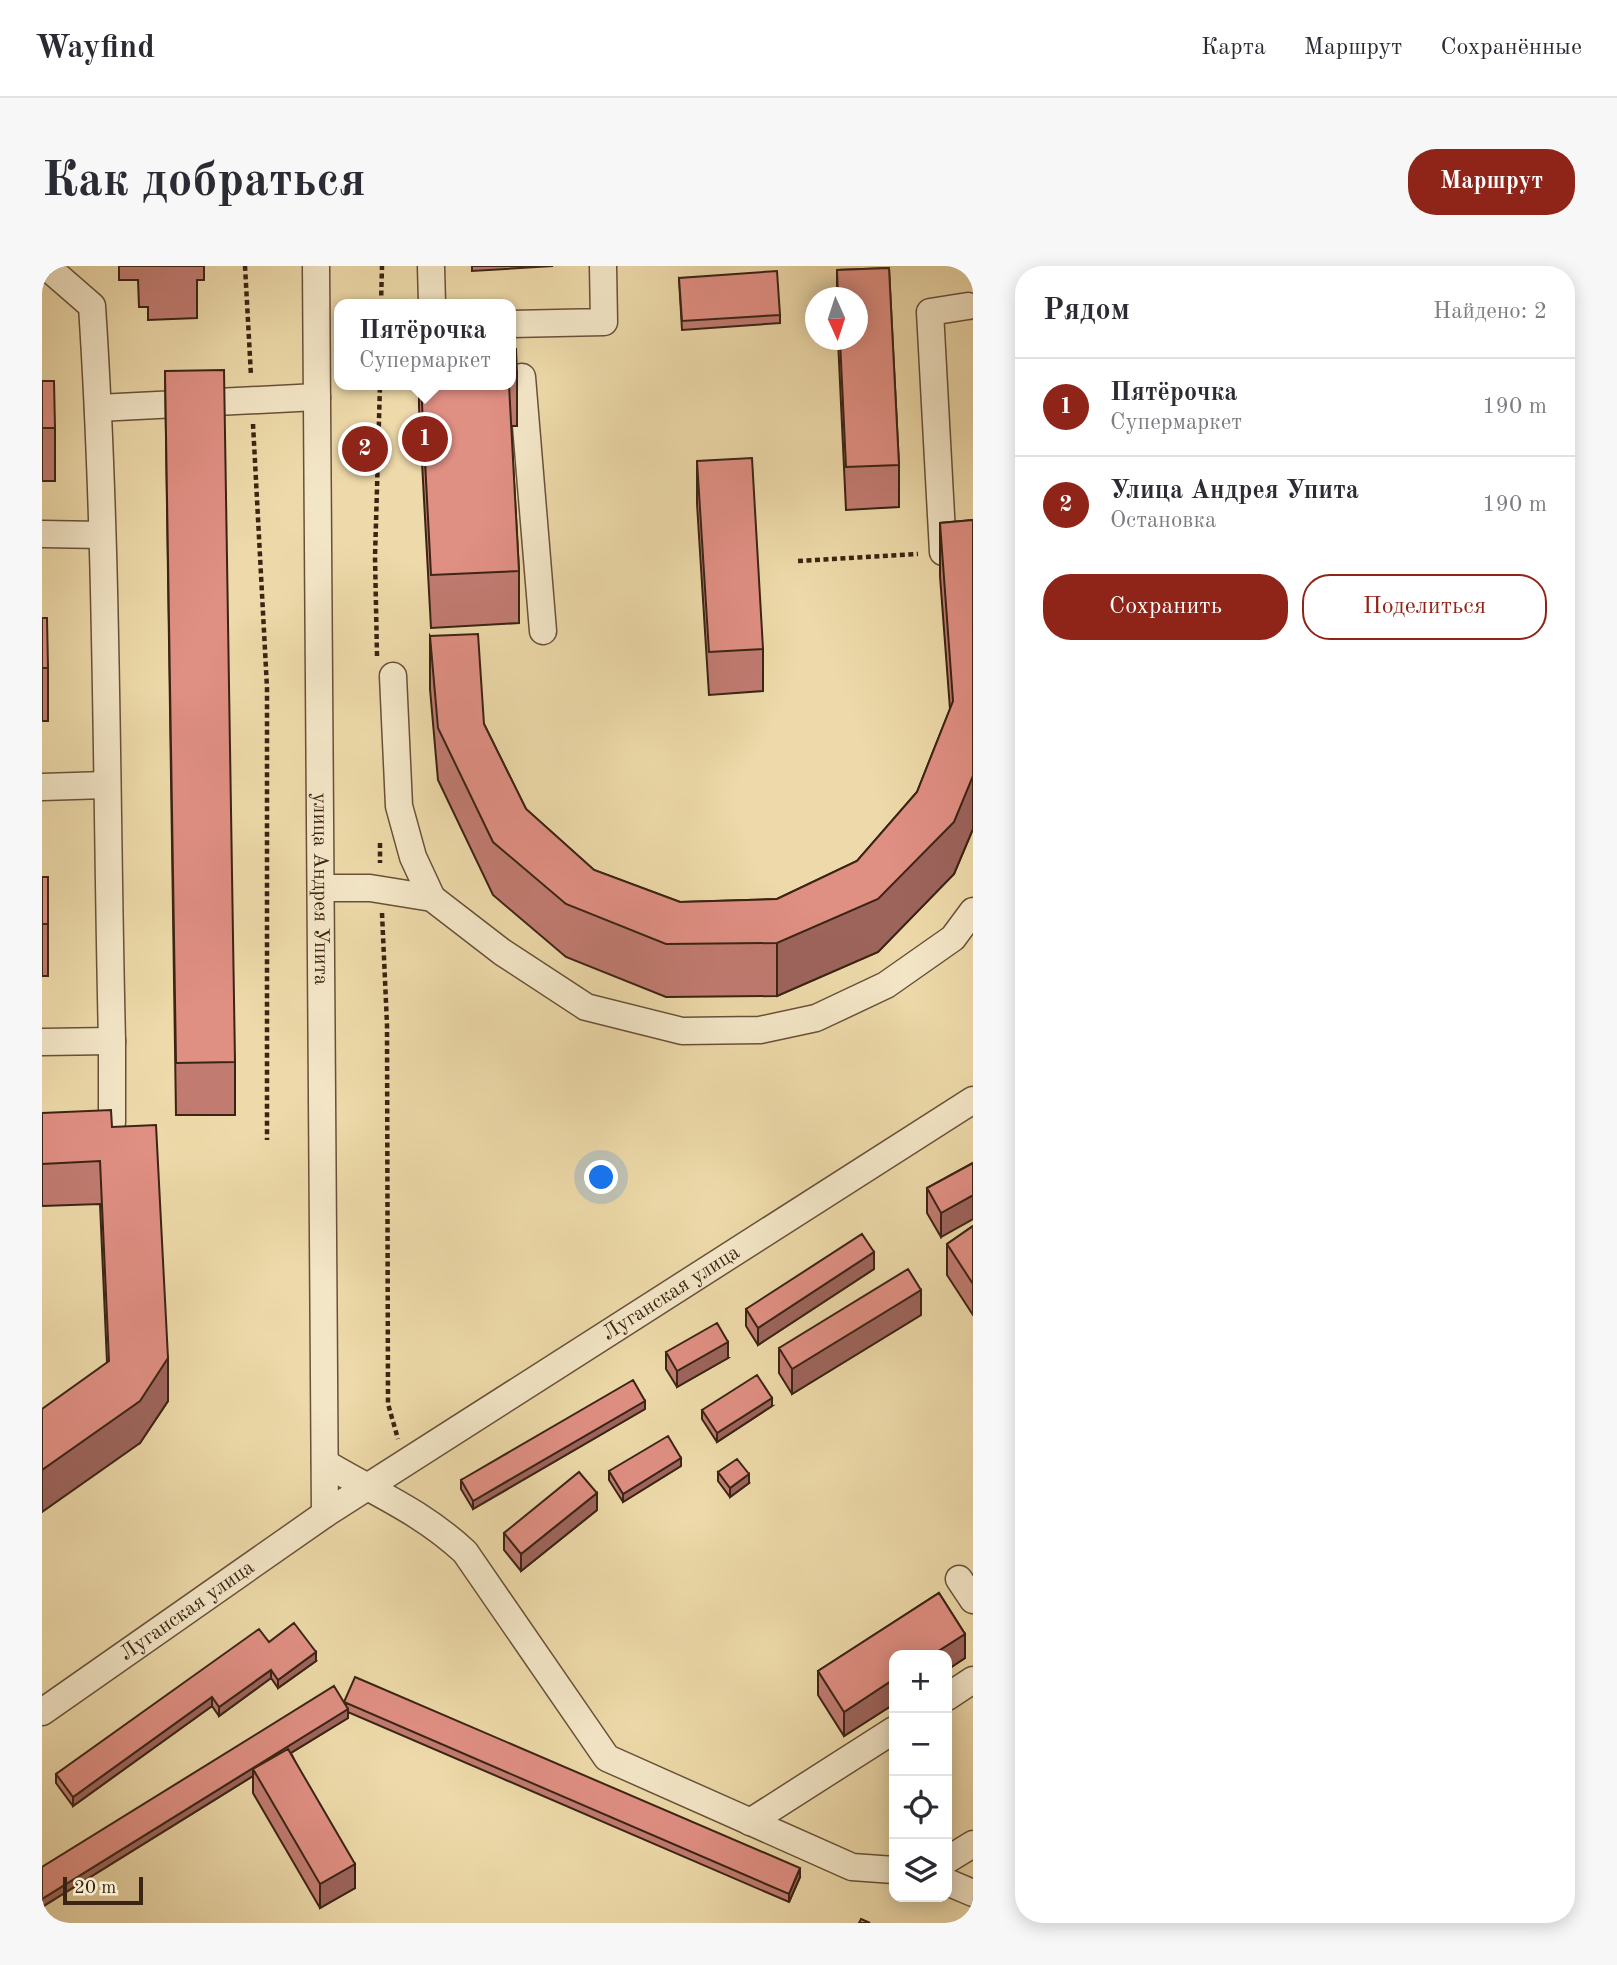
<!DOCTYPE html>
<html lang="ru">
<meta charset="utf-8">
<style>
:root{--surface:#fff;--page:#f7f7f7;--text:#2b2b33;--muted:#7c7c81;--line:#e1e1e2;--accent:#8f2418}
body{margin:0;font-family:"Old Standard TT",serif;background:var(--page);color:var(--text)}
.controls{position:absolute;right:21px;bottom:21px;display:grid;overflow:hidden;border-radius:14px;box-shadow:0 4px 18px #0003}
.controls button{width:63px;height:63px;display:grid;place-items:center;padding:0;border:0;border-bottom:2px solid var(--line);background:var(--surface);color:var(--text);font:35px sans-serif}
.compass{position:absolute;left:763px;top:21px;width:63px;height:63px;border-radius:50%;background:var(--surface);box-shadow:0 4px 18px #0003;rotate:177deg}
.scale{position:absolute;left:21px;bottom:18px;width:80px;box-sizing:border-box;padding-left:7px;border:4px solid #3b2414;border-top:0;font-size:19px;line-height:24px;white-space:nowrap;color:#3b2414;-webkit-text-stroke:5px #f3e6c7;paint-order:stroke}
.you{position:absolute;left:560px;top:912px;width:24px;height:24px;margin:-18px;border:5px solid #fff;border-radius:50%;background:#1a73e8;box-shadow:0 0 0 10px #1a73e833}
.badge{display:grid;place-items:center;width:46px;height:46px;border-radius:50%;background:var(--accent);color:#fff;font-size:23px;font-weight:700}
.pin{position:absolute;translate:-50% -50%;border:4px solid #fff;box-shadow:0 2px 7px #0006}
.popup{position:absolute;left:292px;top:33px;width:182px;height:91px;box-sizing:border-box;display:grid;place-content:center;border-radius:14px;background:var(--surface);filter:drop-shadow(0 2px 5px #0005);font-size:23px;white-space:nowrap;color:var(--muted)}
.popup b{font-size:26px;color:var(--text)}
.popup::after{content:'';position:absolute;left:50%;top:100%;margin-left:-14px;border:14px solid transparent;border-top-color:var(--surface)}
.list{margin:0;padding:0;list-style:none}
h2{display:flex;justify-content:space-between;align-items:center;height:91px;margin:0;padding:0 28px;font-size:30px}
h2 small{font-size:23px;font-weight:400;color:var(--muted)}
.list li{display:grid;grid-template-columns:46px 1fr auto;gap:21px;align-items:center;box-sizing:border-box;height:98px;padding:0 28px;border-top:2px solid var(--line)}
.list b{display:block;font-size:26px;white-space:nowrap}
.list p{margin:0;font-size:23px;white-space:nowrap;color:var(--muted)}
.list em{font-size:23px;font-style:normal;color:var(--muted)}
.actions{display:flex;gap:14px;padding:21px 28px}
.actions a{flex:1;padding:16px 0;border:2px solid var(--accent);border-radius:28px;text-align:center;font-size:24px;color:var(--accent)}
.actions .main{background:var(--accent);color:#fff}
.icon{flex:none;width:38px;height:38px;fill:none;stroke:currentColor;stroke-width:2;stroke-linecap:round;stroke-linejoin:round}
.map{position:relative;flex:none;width:931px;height:1657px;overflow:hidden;border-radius:28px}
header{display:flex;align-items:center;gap:42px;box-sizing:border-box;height:98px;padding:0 35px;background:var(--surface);border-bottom:2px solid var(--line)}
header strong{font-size:33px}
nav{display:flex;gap:38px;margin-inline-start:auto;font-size:24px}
.intro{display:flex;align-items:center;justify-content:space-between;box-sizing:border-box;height:168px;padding:0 42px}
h1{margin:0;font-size:49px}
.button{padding:18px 32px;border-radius:28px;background:var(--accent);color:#fff;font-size:24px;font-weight:700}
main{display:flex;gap:42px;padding:0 42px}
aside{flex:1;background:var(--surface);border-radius:28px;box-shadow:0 4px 18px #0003}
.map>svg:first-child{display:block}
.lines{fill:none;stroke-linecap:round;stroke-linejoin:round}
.minor-casing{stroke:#685139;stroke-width:29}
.path{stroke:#3b2414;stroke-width:4.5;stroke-dasharray:5 3.5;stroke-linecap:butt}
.minor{stroke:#f3e6c7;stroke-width:26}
.wall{fill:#c17b71;stroke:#3b2414;stroke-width:2}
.shaded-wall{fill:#9d645c;stroke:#3b2414;stroke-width:2}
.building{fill:#e08f83;stroke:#3b2414;stroke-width:2}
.labels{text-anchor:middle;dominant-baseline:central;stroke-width:5;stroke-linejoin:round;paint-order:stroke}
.street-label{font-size:21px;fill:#3b2414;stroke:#f3e6c7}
</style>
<header>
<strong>Wayfind</strong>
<nav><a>Карта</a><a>Маршрут</a><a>Сохранённые</a></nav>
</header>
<div class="intro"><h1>Как добраться</h1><a class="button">Маршрут</a></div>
<main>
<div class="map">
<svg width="931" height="1657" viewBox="0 0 931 1657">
<rect width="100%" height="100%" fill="#edd9a9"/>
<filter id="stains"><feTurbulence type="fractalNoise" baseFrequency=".00286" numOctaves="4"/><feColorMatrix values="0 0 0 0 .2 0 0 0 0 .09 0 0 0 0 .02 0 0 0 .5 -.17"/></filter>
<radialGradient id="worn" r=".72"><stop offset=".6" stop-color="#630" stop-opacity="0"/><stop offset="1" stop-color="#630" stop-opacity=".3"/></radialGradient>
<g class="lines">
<g class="minor-casing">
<g id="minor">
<path d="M4 0 50 40C66 284 64 530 70 775V856"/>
<path id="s1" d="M274 0 283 1248"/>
<path d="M389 0 390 38"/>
<path d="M926 40 888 46 901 286 931 285"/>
<path d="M469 58 562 56 561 0"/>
<path d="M480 111 501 365"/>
<path d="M56 142 275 131"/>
<path d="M0 268 60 269"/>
<path d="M351 410 357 540 371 591 390 632"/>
<path d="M0 521 64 519"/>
<path d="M279 622H328L390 632 460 686 544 741 640 765 718 764 774 752 844 719 911 672 931 645"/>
<path d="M0 776 70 775"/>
<path d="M283 1197C333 1227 379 1245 423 1286L565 1492 810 1601 852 1604"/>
<path d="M917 1313 931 1334"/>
<path d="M905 1431 931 1414"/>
<path id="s2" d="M0 1446 283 1248 931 834"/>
<path d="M708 1556 852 1464"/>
<path d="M905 1594 931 1578"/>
<path d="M905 1616 931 1627"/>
</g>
</g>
<path class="path" d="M203 0 209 110
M339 38 340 0
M211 158 225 422V874
M756 295 876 288
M335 390 333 291 338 119
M338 577V597
M340 647 345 759 346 1138 356 1173"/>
<use href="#minor" class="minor"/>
</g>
<path class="wall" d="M77 0H162V14H155V52L106 54V41H97L96 14H77Z
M430 0H511L430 5Z
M847 2 857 199V241L804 244 796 74H816V32H795V4Z
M637 12 738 49V57L640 64Z
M469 84 475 107V160H469L477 305V357L389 362 377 141V119H469Z
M123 105 193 796V849H134Z
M0 115 13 162V215H0Z
M655 195 721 383V425L667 429 655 238Z
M931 254V563L912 608 836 686 735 730 624 731 524 691 451 629 396 514 388 423V370L442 458 484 543 552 604 638 636 735 633 815 595 875 526 908 443 898 310V257Z
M0 352 6 402V455H0Z
M0 611H6V710H0Z
M0 847 70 861 126 1135 98 1177 65 1096 58 938 0 940Z
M931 897 899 971 885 947V922Z
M931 960V1049L905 1009V978Z
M832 1003 716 1079 704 1060V1043Z
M879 1049 750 1128 737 1107V1082Z
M624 1086 686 1092 635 1121 624 1103Z
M730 1140 675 1176 660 1153V1144Z
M603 1143 431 1243 419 1223V1214Z
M639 1200 581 1236 567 1214V1205Z
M676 1206 707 1217 688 1231 676 1215Z
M555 1244 479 1305 462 1284V1267Z
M897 1327 923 1368V1392L905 1404V1389H852V1438L802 1470 776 1429V1405Z
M227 1376 274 1395 236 1422 229 1412 177 1450 170 1440 31 1540 14 1517V1508Z
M302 1436 758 1611 747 1636 306 1446V1452L249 1487 313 1622 278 1642 211 1527V1510L0 1641 302 1438Z"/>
<path class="shaded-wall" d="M931 510V563L912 608 836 686 735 730V677Z
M931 929V953L899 971V947Z
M832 986V1003L716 1079V1062Z
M879 1024V1049L750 1128V1103Z
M686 1076V1092L635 1121V1105Z
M126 1092V1135L98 1177 0 1246V1204Z
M730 1132V1140L675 1176V1167Z
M603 1135V1143L431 1243V1235Z
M639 1192V1200L581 1236V1228Z
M707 1208V1217L688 1231V1222Z
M555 1227V1244L479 1305V1288Z
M923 1368V1392L905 1404V1389H890Z
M274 1386V1395L236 1422V1414Z
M229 1404V1412L177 1450V1441Z
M852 1413V1438L802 1470V1446Z
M170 1431V1440L31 1540V1531Z
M306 1443V1452L214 1508 211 1503V1510L0 1641V1633Z
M313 1598V1622L278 1642V1618Z
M758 1602V1611L747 1636V1628Z"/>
<path class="building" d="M847 2 857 199 804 201 798 74H816V32H796L795 4Z
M735 5 738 49 640 55 637 12Z
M474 83 475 107 469 108V84Z
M182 104 193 796 134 797 123 105Z
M0 115H12L13 162H0Z
M379 119H467L477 305 389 309Z
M710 192 721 383 667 386 655 195Z
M931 254V510L912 556 836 633 735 677 624 678 524 638 451 576 396 462 388 370 436 368 442 458 484 543 552 604 638 636 735 633 815 595 875 526 911 435 898 257Z
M0 352H5L6 402H0Z
M0 611H6V658H0Z
M69 844 70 861 114 859 126 1092 98 1135 0 1204V1143L67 1095 58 895 0 898V847Z
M931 897V929L899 947 885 922Z
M931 960V1018L905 978Z
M820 968 832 986 716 1062 704 1043Z
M866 1003 879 1024 750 1103 737 1082Z
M675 1057 686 1076 635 1105 624 1086Z
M715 1109 730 1132 675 1167 660 1144Z
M591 1114 603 1135 431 1235 419 1214Z
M626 1170 639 1192 581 1228 567 1205Z
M695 1193 707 1208 688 1222 676 1206Z
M537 1206 555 1227 479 1288 462 1267Z
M897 1327 923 1368 890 1389H852V1413L802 1446 776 1405Z
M252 1357 274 1386 236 1414 229 1404 177 1441 170 1431 31 1531 14 1508 217 1363 227 1376Z
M313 1411 758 1602 747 1628 302 1436Z
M292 1420 306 1443 0 1633V1601Z
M246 1483 313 1598 278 1618 211 1503Z
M819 1653 828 1657H817Z"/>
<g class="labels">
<g class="street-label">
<text stroke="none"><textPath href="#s1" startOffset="623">улица Андрея Упита</textPath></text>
<text stroke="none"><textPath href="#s2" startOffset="756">Луганская улица</textPath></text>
<text stroke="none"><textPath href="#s2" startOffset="177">Луганская улица</textPath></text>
</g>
</g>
<rect width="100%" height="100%" filter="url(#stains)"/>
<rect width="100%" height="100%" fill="url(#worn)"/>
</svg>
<div class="controls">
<button>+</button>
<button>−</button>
<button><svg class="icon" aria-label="locate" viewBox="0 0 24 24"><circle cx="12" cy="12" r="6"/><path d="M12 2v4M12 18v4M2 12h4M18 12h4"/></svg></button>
<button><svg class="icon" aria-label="layers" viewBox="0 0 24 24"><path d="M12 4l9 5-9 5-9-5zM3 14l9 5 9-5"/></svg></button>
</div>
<svg class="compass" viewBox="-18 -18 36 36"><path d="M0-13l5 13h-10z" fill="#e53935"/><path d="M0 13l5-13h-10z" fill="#7c7c81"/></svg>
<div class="scale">20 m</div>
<div class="you"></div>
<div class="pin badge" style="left:383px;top:173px">1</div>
<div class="popup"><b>Пятёрочка</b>Супермаркет</div>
<div class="pin badge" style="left:323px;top:183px">2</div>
</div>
<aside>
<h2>Рядом<small>Найдено: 2</small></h2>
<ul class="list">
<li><span class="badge">1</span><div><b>Пятёрочка</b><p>Супермаркет</p></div><em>190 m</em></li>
<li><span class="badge">2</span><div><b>Улица Андрея Упита</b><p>Остановка</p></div><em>190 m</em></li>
</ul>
<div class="actions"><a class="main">Сохранить</a><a>Поделиться</a></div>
</aside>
</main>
